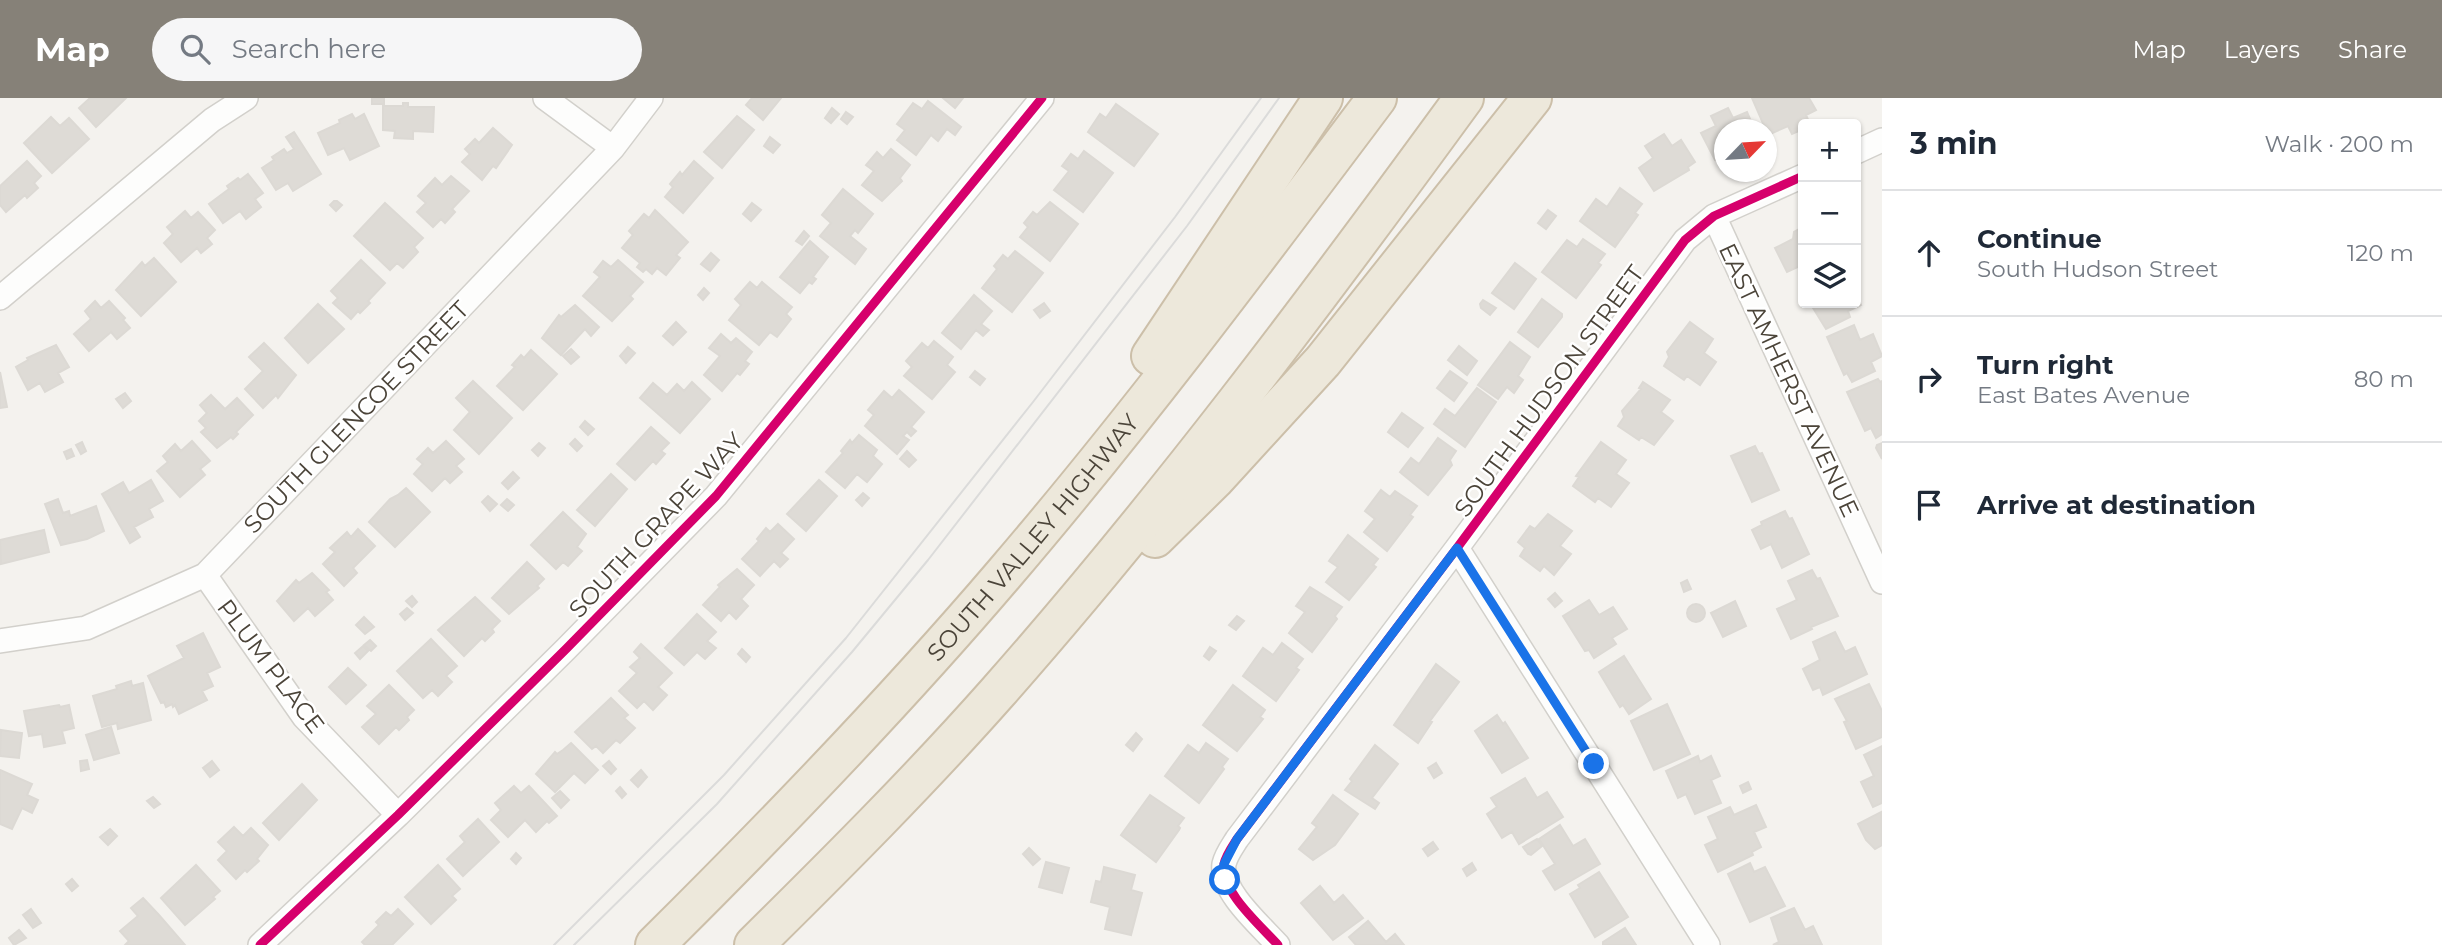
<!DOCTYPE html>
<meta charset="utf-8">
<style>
:root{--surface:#fff;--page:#f6f6f7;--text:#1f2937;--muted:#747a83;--line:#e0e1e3;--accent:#868178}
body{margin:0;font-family:Montserrat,sans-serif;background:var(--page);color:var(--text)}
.controls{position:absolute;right:21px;top:21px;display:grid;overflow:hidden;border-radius:7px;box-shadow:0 2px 5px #0004}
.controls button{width:63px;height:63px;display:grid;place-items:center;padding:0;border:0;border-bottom:2px solid var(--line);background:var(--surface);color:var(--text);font:35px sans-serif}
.compass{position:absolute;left:1714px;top:21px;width:63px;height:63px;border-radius:50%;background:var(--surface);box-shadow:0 2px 5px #0004;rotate:65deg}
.stop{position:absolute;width:21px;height:21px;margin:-16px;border:5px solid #1a73e8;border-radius:50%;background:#fff}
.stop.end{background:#1a73e8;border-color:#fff;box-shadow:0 2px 7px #0008}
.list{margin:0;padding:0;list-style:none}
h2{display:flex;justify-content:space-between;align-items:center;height:91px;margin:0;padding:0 28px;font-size:30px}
h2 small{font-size:23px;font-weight:400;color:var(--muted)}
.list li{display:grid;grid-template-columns:46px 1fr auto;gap:21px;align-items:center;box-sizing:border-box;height:126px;padding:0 28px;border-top:2px solid var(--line)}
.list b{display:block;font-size:26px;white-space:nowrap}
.list p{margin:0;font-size:23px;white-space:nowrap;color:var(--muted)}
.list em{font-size:23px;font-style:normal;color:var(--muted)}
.icon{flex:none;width:38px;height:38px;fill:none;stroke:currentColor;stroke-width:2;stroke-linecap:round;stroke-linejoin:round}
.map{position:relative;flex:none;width:1882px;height:847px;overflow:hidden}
header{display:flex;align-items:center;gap:42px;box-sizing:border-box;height:98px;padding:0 35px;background:var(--accent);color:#fff}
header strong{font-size:33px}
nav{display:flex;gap:38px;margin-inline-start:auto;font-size:24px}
.search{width:490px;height:63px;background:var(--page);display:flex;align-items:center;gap:18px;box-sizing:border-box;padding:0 24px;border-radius:38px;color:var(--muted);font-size:26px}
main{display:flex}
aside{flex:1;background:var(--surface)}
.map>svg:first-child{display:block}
.building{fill:#dedbd6;stroke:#dcd9d4;stroke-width:2}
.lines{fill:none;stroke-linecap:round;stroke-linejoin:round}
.minor-casing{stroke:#d2d0cb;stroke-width:26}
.motorway-casing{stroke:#ccbfa9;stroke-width:42}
.minor{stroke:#fdfdfc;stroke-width:23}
.motorway{stroke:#ede8db;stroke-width:38}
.tram{stroke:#dbdbda;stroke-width:2}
.cycleway-casing{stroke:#fff;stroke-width:13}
.cycleway{stroke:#d6006c;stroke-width:9}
.route{stroke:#1a73e8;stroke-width:9}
.labels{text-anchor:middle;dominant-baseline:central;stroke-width:5;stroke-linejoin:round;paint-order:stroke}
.street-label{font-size:24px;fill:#4b4439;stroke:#fff}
</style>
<header>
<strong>Map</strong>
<div class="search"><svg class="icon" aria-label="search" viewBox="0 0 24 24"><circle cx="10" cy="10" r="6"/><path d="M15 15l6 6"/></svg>Search here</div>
<nav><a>Map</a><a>Layers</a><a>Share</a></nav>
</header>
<main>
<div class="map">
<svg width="1882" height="847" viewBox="0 0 1882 847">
<rect width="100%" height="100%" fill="#f4f2ee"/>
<path class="building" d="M90 0H126L96 29 79 10Z
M372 0H384V6H372Z
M752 0H781L763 22 746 7Z
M943 0H963L955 10Z
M1752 0H1809L1816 12 1806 17 1810 26H1803V31L1792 36 1788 28 1768 37Z
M928 3 961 29 955 37 947 31 938 43 931 37 916 57 897 42 905 32 897 26 913 5 922 11Z
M403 5H408V9H434L433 34 413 33V41L394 40 395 33 383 32V8H403Z
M1116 6 1158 36 1134 68 1088 34 1100 16 1106 20Z
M832 10 839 16 831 25 825 20Z
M1728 10 1733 20 1747 14 1755 32H1724V58L1715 62 1701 35 1716 28 1711 18Z
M846 14 853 19 847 26 841 21Z
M352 16 355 21 364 16 379 48 350 62 344 50 328 57 318 35 340 25 339 22Z
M737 18 754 32 722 70 704 54Z
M51 19 60 28 69 20 89 41 52 75 24 45Z
M493 30 512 47 496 70 493 68 482 82 462 64 470 56 465 51 475 41 479 45Z
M294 34 321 76 293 93 288 85 276 92 262 70 274 62 272 59 284 51 287 55 294 51 286 39Z
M1664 36 1672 48 1681 42 1695 64 1688 69 1689 72 1654 93 1639 70 1653 60 1645 48Z
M770 39 780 47 773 55 764 48Z
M891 51 910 67 900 80 902 83 882 103 862 87 874 73 866 67 877 54 883 60Z
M1084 53 1113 75 1083 114 1054 92 1069 73 1062 68 1071 56 1078 61Z
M27 63 41 78 34 85 38 90 27 100 25 97 6 114 0 107V88Z
M694 63 713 80 683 115 665 99 673 89 670 86 680 74 682 77Z
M248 76 263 95 255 101 261 109 246 121 240 113 223 125 209 106 229 91 227 88 238 80 240 82Z
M451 78 469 93 452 111 455 114 445 125 441 121 433 129 417 114 426 105 418 98 435 80 442 87Z
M1620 90 1642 106 1635 115 1638 117 1615 149 1580 123 1596 101 1607 109Z
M843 91 873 116 858 135 855 132 850 138 866 151 855 166 820 138 831 125 822 117Z
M334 103H337L342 107 336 113 330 107Z
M1050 104 1078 126 1050 163 1020 139 1028 129 1024 125 1033 114 1037 117Z
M385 105 423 140 414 149 418 154 403 170 397 165 390 172 354 138Z
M752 105 761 112 751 123 743 116Z
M655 112 688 144 676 157 680 160 666 177 657 170 652 176 646 171 643 174 637 169 640 165 622 150 633 137 629 133 644 116 649 120Z
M1548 112 1556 118 1546 131 1538 125Z
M185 113 191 120 198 114 215 132 207 140 212 146 201 155 197 150 181 164 164 145 173 136 167 129Z
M1803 129V170L1802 167 1787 174 1775 150 1793 141 1794 134Z
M804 133 809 138 802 147 796 143Z
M1583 141 1605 156 1598 165 1601 167 1576 200 1542 174 1567 142 1577 149Z
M810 143 828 159 813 179 816 181 812 186 809 184 800 195 780 179Z
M1015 153 1043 175 1012 214 982 190 997 171 994 168 1003 157 1008 161Z
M711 155 719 162 710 173 701 166Z
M154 160 176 184 141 218 116 192 142 164 145 168Z
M361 162 385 185 368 203 370 205 360 215 358 213 351 221 333 205 338 200 331 193Z
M618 162 643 184 630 198 633 201 612 223 583 198 600 179 594 174 603 163 611 169Z
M1515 165 1536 181 1514 211 1492 195Z
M750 184 757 190 762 184 792 209 786 216 791 221 777 239 770 234 759 247 729 222 741 207 735 201Z
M704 190 709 195 703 202 698 197Z
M1856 196 1861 207 1848 213 1850 219 1826 231 1810 205H1856Z
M974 197 992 213 981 226 989 232 983 238 976 232 961 251 942 235Z
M1542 201 1562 216V219L1538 249 1518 234Z
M1483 202 1496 210 1490 217 1481 210 1480 206Z
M95 203 101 210 109 203 125 220 123 222 130 230 117 241 111 234 89 253 74 236 91 221 85 213Z
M1044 205 1050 213 1040 220 1034 212Z
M318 206 344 231 308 265 285 240Z
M575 207 599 229 591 238 585 231 561 257 542 240 559 217 561 219Z
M676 224 686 234 673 247 663 238Z
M1690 224 1713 241 1704 255 1716 264 1700 287 1687 278 1684 282 1664 268 1669 259 1667 254Z
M1854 227 1860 242 1873 236 1882 258 1871 264 1875 273 1852 284 1847 275 1844 277 1827 239Z
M721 236 731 245 736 240 752 254 745 263 749 266 740 277 737 275 722 293 704 277 720 258 709 250Z
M934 243 953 259 947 267 955 274 932 301 904 278 912 269 906 263 922 245 928 250Z
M1510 244 1530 259 1518 278 1523 282 1514 295 1507 289 1498 301 1478 287Z
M264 245 296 277 278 300 276 297 263 310 245 291 263 273 249 259Z
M56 247 69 269 58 275 63 284 45 294 40 285 28 292 16 269 28 262 27 260Z
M1459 248 1477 263 1467 277 1448 262Z
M628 249 635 255 626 265 620 258Z
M571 251 579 259 571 266 563 258Z
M531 252 557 276 523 312 497 288 515 269 512 267 521 257 524 260Z
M975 273 985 281 980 287 970 279Z
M1450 273 1467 285 1454 303 1437 290Z
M0 274 7 309 0 310Z
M1878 281 1880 284 1882 283V336L1876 340 1871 330 1865 333 1847 294Z
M473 283 512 320 479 356 454 332 470 314 456 300Z
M692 284 710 301 680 335 640 300 653 285 667 297 677 286 684 293Z
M1643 284 1670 302 1661 314 1673 323 1654 347 1641 339 1639 342 1618 328 1624 319 1622 313 1641 291 1639 290Z
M1477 290 1496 304 1465 349 1434 326 1445 311 1455 318Z
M899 292 924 314 911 329 916 333 911 338 907 334 903 338 909 342 897 356 865 328 874 317 868 312 884 293 892 300Z
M125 295 131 303 123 310 116 301Z
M211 297 225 311 237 300 253 317 236 334 238 336 233 341 231 339 217 350 201 334 206 330 199 323 207 315 200 307Z
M1402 315 1423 330 1408 349 1388 334Z
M585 323 594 331 588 337 580 329Z
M651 329 669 345 661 353 665 356 656 366 653 363 635 382 617 366Z
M859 337 877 352 873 358 882 366 867 384 857 376 845 390 826 374 843 355 841 353 850 342 852 345Z
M1438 340 1456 353 1450 362 1452 367 1428 397 1400 374 1411 360 1419 366Z
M575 341 582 348 577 353 570 346Z
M192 343 210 363 200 371 205 377 180 399 157 373 168 364 163 358 175 346 181 353Z
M446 343 464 361 456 368 462 374 450 385 445 380 432 393 414 376 423 366 417 361 428 350 433 355Z
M82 344 86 353 81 356 76 347Z
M1601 344 1626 362 1616 376 1629 385 1611 409 1598 400 1595 404 1573 388 1579 379 1576 378Z
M539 345 545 350 538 358 532 352Z
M1882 345V361L1876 350 1877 347Z
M1755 348 1759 356 1762 355 1779 392 1752 404 1731 358Z
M71 351 74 358 67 361 64 354Z
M907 353 916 362 909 369 900 361Z
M513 374 519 380 508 391 502 385Z
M611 376 627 391 595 428 577 412Z
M151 382 163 403 149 411 153 419 134 429 140 439 130 445 102 396 123 384 129 395Z
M819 382 837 398 806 433 787 416Z
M406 390 430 414 395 449 369 424 390 401 398 397Z
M1381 392 1390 399 1395 393 1417 408 1410 417 1413 419 1387 453 1364 434 1375 421 1365 413Z
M863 395 869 400 862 408 856 402Z
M488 398 497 406 490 413 482 404Z
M58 401 63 415 69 413 70 418 96 408 104 433 87 441 61 447 45 406Z
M507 401 514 407 508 413 501 407Z
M1785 413 1789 421 1792 420 1809 456 1782 470 1771 446 1761 451 1752 432 1762 427 1761 424Z
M563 414 586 436 577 449 582 453 568 468 563 464 556 471 531 447Z
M1548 416 1572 433 1560 448 1571 456 1554 477 1544 468 1540 473 1520 458 1525 450 1518 444 1530 428 1535 431Z
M778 426 794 441 781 455 788 461 780 469 774 463 760 478 742 461 759 443 757 441 766 430 770 434Z
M358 431 375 448 353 470 357 475 344 488 323 466 335 454 330 450 347 434 351 439Z
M44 432 49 454 1 466 0 442Z
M1348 437 1378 461 1373 467 1376 469 1349 502 1326 484 1338 469 1329 463Z
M527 464 544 481 537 488 539 490 509 516 492 500Z
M737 471 754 487 741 501 748 508 736 521 729 514 721 523 703 507 720 489 718 487Z
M1812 472 1817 481 1820 480 1838 518 1811 529 1812 531 1791 541 1777 511 1797 502 1788 483Z
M312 475 329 492 326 494 333 502 315 518 308 510 294 523 277 503 296 482 299 485Z
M1687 482 1691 491 1684 494 1681 485Z
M1310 489 1342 509 1335 518 1337 521 1312 554 1289 535 1305 514 1296 508Z
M1555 495 1562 503 1555 509 1548 501Z
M412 498 417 504 412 509 406 503Z
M475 499 500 523 492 531 494 534 485 543 482 540 464 558 438 532Z
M1589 502 1599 517 1613 509 1627 531 1612 540 1616 546 1594 560 1589 552 1585 553 1563 518Z
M1735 503 1746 528 1723 539 1711 515Z
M1687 515a9 9 0 1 1 18 0a9 9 0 1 1-18 0Z
M407 510 413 515 405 522 400 516Z
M697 516 716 534 707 543 716 550 705 561 697 554 684 567 665 550Z
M1237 518 1244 523 1236 532 1229 527Z
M364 519 374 529 365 536 356 527Z
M1835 534 1845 554 1855 549 1867 576 1823 597 1820 589 1813 592 1803 571 1820 562 1813 544Z
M203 535 220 569 207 575 213 588 202 593 207 602 179 616 175 607 173 609 172 606 166 609 164 604 161 605 148 578 184 560 177 548Z
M431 541 457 568 446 578 452 584 438 598 432 592 423 600 397 573Z
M370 542 376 548 371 553 364 547Z
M1282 545 1303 561 1296 570 1299 572 1276 603 1243 578 1263 550 1273 557Z
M641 546 672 575 658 589 667 597 653 612 644 603 637 610 619 593 637 575 630 569 640 560 634 554Z
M363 548 368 553 360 561 355 555Z
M1210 549 1216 553 1209 562 1204 558Z
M742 551 750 559 746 564 738 556Z
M1624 558 1651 601 1629 616 1623 607 1620 609 1599 574Z
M1436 566 1459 584 1430 623 1432 624 1418 645 1394 627Z
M348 570 366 587 346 606 329 589Z
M131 583 132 588 143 585 151 622 118 631 117 625 102 629 93 598 117 591 116 588Z
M1869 586 1882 613V639L1856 651 1844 624 1847 623 1835 601Z
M389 587 414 612 407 619 409 622 399 632 396 629 379 646 362 629 376 616 367 608Z
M1233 587 1265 612 1260 619 1263 621 1237 653 1203 627Z
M611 600 628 617 624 620 635 630 620 645 616 642 603 655 596 648 592 651 575 634Z
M1667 606 1690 656 1654 672 1631 623Z
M59 607 60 609 69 607 74 630 62 633 65 645 44 649 42 636 29 638 24 613Z
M1497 617 1503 626 1505 624 1528 660 1502 675 1475 633Z
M111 629 119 655 94 662 86 637Z
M1 632 22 635 19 660 0 658Z
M1136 635 1142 641 1133 653 1126 647Z
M571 645 598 672 585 685 574 675 555 694 536 676 555 654 557 656 563 652Z
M1206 645 1228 661 1222 669 1224 671 1199 705 1165 678 1188 647 1199 655Z
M1375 647 1398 666 1372 700 1379 705 1375 711 1345 692 1352 683 1350 681Z
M1882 648V705L1873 709 1861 684 1874 678 1864 657Z
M1698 658 1700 664 1711 658 1720 678 1711 682 1721 705 1695 716 1686 696 1678 700 1666 673Z
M87 662 89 671 81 673 80 663Z
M212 663 219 672 210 679 203 670Z
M609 663 616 671 611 676 603 668Z
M1436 665 1442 675 1434 680 1428 670Z
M0 672 32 686 27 697 38 702 32 715 22 710 12 731 0 726Z
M641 672 647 679 638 689 631 682Z
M1525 680 1537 700 1547 694 1563 719 1519 746 1512 734 1502 740 1487 716 1497 709 1491 700Z
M1748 684 1751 691 1743 695 1740 688Z
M302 686 317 702 279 742 263 725Z
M514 688 521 695 529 688 557 718 549 725 547 723 536 734 525 722 508 739 491 722 501 712 495 705Z
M620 689 626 696 622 700 616 693Z
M560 693 569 702 561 710 552 700Z
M1150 697 1184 720 1178 728 1180 730 1179 732 1156 764 1121 737Z
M1333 697 1358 716 1335 747 1313 762 1299 751 1317 729 1312 725Z
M153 699 160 706 154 710 147 703Z
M1756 707 1766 729 1754 734 1761 749 1752 754 1753 757 1718 774 1705 747 1718 741 1708 719 1730 709 1734 717Z
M1881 714 1882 747 1875 751 1866 742 1858 726Z
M478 721 499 744 463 778 447 761 465 744 460 738Z
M1560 727 1573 748 1585 741 1600 766 1555 792 1543 773 1555 766 1539 741Z
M234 729 243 738 251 730 268 747 257 761 259 763 247 774 245 772 236 781 218 762 227 753 218 744Z
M110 731 117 738 108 747 100 739Z
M1537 741 1542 748 1531 757 1528 756 1523 749Z
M1433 744 1438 751 1428 758 1423 751Z
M1029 750 1040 761 1033 767 1023 756Z
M516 755 521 760 516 766 511 761Z
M1046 764 1069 770 1062 795 1039 789Z
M1472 765 1476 772 1467 778 1463 771Z
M1750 765 1754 774 1765 769 1785 808 1750 824 1728 776Z
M196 767 220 793 213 799 215 801 185 827 161 800Z
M438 767 460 791 452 798 456 802 431 826 405 799Z
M1104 769 1135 777 1131 792 1142 795 1131 837 1105 831 1110 809 1091 804 1096 783 1101 784Z
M1599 774 1628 819 1595 839 1570 796 1580 790 1578 787Z
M72 781 78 788 72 793 66 786Z
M1320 788 1334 805 1343 797 1363 820 1333 842 1301 805Z
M143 800 159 817 185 847H125L129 843 120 833 138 818 131 810Z
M1794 810 1805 832 1813 828 1822 847H1773L1779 844 1771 820Z
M31 811 41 825 33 830 23 817Z
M398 811 413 826 392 847H365L362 844 379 827 376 824 386 814 391 818Z
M1368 823 1386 844 1395 836 1404 847H1356L1349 839Z
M1625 830 1636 847H1603V844Z
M19 832 26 840 14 847 9 840Z"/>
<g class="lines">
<g class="minor-casing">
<path id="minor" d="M545 0 613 50
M1856 54 1882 42
M1714 118 1882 484
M0 200 212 22 246 0
M1457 450 1708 847
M205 477 304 619 398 717
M0 543 86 530 205 477 613 50 651 0
M260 847 398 717 566 551 716 398 1042 0
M1278 847C1260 827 1220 793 1224 766 1226 757 1232 749 1237 741L1457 450 1685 142 1714 118 1803 78"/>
</g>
<g class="motorway-casing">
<g id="motorway">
<path d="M1151 258 1323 0"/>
<path d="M1155 440 1215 381 1323 263 1532 0"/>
<path id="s1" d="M655 847C776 727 894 605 1004 476 1135 323 1256 161 1377 0"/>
<path d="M754 847C837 765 920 682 997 595 1164 406 1316 203 1464 0"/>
</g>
</g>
<use href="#minor" class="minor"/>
<use href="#motorway" class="motorway"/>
<path class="tram" d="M554 847 724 677 846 540 1033 304 1175 119 1261 0
M574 847 717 706 852 554 928 462 1187 128 1279 0"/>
<g class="cycleway-casing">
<path id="cycleway" d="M260 847 398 717 566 551 716 398 1042 0
M1278 847C1260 827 1220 793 1224 766 1226 757 1232 749 1237 741L1457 450 1685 142 1714 118 1803 78"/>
</g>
<use href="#cycleway" class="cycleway"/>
</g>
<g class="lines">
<path class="route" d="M1225 782 1224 766 1237 741 1457 450 1594 666"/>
</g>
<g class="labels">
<g class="street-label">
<text transform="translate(1789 282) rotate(65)">EAST AMHERST AVENUE</text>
<text transform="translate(1549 293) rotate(-54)">SOUTH HUDSON STREET</text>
<text transform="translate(356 319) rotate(-46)">SOUTH GLENCOE STREET</text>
<text transform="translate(656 427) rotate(-47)">SOUTH GRAPE WAY</text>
<text stroke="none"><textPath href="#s1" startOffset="556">SOUTH VALLEY HIGHWAY</textPath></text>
<text transform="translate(271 568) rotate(53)">PLUM PLACE</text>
</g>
</g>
</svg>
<div class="controls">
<button>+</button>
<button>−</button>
<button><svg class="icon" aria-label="layers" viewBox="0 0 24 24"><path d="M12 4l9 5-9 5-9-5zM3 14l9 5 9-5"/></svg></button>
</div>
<svg class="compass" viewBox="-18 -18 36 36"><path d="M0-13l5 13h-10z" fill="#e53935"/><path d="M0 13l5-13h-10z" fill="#747a83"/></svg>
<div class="stop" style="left:1225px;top:782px"></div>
<div class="stop end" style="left:1594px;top:666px"></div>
</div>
<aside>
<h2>3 min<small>Walk · 200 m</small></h2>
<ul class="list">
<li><svg class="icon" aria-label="ahead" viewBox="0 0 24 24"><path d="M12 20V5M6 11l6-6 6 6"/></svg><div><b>Continue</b><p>South Hudson Street</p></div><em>120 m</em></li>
<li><svg class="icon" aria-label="right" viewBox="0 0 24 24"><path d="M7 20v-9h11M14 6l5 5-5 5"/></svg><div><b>Turn right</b><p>East Bates Avenue</p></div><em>80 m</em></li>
<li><svg class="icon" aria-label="arrive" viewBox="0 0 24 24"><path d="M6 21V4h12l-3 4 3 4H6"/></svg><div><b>Arrive at destination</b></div></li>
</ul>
</aside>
</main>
